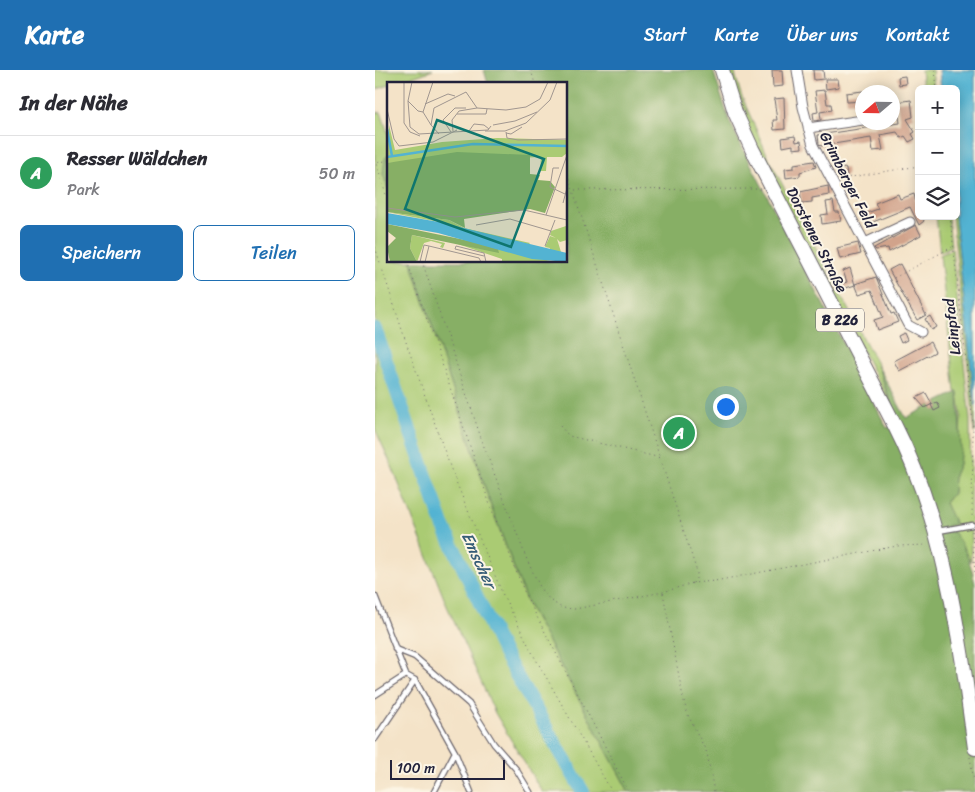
<!DOCTYPE html>
<html lang="de">
<meta charset="utf-8">
<style>
:root{--surface:#fff;--page:#f7f7f7;--text:#2b2b33;--muted:#7c7c81;--line:#e1e1e2;--accent:#1f6fb2}
body{margin:0;font-family:Sriracha,sans-serif;background:var(--page);color:var(--text)}
.controls{position:absolute;right:15px;top:15px;display:grid;overflow:hidden;border-radius:8px;box-shadow:0 2px 12px #0003}
.controls button{width:45px;height:45px;display:grid;place-items:center;padding:0;border:0;border-bottom:1px solid var(--line);background:var(--surface);color:var(--text);font:25px sans-serif}
.compass{position:absolute;left:480px;top:15px;width:45px;height:45px;border-radius:50%;background:var(--surface);box-shadow:0 2px 12px #0003;rotate:250deg}
.scale{position:absolute;left:15px;bottom:12px;width:115px;box-sizing:border-box;padding-left:5px;border:2px solid #22223b;border-top:0;font-size:14px;line-height:18px;white-space:nowrap;color:#22223b;-webkit-text-stroke:4px #fcf5e5;paint-order:stroke}
.you{position:absolute;left:350px;top:336px;width:18px;height:18px;margin:-12px;border:4px solid #fff;border-radius:50%;background:#1a73e8;box-shadow:0 0 0 8px #1a73e833}
.badge{display:grid;place-items:center;width:32px;height:32px;border-radius:50%;background:var(--accent);color:#fff;font-size:16px;font-weight:700}
.pin{position:absolute;translate:-50% -50%;border:2px solid #fff;box-shadow:0 1px 5px #0006}
.list{margin:0;padding:0;list-style:none}
h2{display:flex;justify-content:space-between;align-items:center;height:65px;margin:0;padding:0 20px;font-size:21px}
h2 small{font-size:16px;font-weight:400;color:var(--muted)}
.list li{display:grid;grid-template-columns:32px 1fr auto;gap:15px;align-items:center;box-sizing:border-box;height:75px;padding:0 20px;border-top:1px solid var(--line)}
.list b{display:block;font-size:19px;white-space:nowrap}
.list p{margin:0;font-size:16px;white-space:nowrap;color:var(--muted)}
.list em{font-size:16px;font-style:normal;color:var(--muted)}
.actions{display:flex;gap:10px;padding:15px 20px}
.actions a{flex:1;padding:11px 0;border:1px solid var(--accent);border-radius:8px;text-align:center;font-size:18px;color:var(--accent)}
.actions .main{background:var(--accent);color:#fff}
.icon{flex:none;width:28px;height:28px;fill:none;stroke:currentColor;stroke-width:2;stroke-linecap:round;stroke-linejoin:round}
.map{position:relative;flex:none;width:600px;height:722px;overflow:hidden}
header{display:flex;align-items:center;gap:30px;box-sizing:border-box;height:70px;padding:0 25px;background:var(--accent);color:#fff}
header strong{font-size:24px}
nav{display:flex;gap:28px;margin-inline-start:auto;font-size:18px}
main{display:flex}
aside{flex:1;background:var(--surface)}
.map>svg:first-child{display:block}
.green{fill:#aacb73;stroke:#667657}
.forest{fill:#87af65;stroke:#546850}
.water{fill:#53b3d2;stroke:#3a6a86}
.lines{fill:none;stroke-linecap:round;stroke-linejoin:round}
.river{stroke:#53b3d2;stroke-width:14}
.building{fill:#d1a38b}
.lane-casing{stroke:#6c666c;stroke-width:7}
.street-casing{stroke:#6c666c;stroke-width:11}
.primary-casing{stroke:#6c666c;stroke-width:16}
.path{stroke:#6c666c;stroke-width:1;stroke-dasharray:1 4;stroke-linecap:butt}
.lane{stroke:#fff;stroke-width:4.5}
.street{stroke:#fff;stroke-width:9}
.primary{stroke:#fff;stroke-width:14}
.labels{text-anchor:middle;dominant-baseline:central;stroke-width:4;stroke-linejoin:round;paint-order:stroke}
.shield{fill:#fcf5e5;stroke:#63616e;stroke-width:1}
.shield-label{font-size:14px;font-weight:bold;fill:#22223b}
.street-label{font-size:15px;fill:#22223b;stroke:#fcf5e5}
.water-label{font-size:16px;font-style:italic;fill:#365c77;stroke:#fcf5e5}
.inset-river{fill:none;stroke:#53b3d2;stroke-width:2.5}
.inset-road{fill:none;stroke:#a09690;stroke-width:1}
.view{fill:#0f766e;fill-opacity:0.15;stroke:#0f766e;stroke-width:2.5}
.inset-edge{fill:none;stroke:#22223b;stroke-width:2.5}
</style>
<header>
<strong>Karte</strong>
<nav><a>Start</a><a>Karte</a><a>Über uns</a><a>Kontakt</a></nav>
</header>
<main>
<aside>
<h2>In der Nähe<small></small></h2>
<ul class="list">
<li><span class="badge" style="background:#2e9e5b">A</span><div><b>Resser Wäldchen</b><p>Park</p></div><em>50 m</em></li>
</ul>
<div class="actions"><a class="main">Speichern</a><a>Teilen</a></div>
</aside>
<div class="map">
<svg width="600" height="722" viewBox="0 0 600 722">
<rect width="100%" height="100%" fill="#fcf5e5"/>
<filter id="ink" filterUnits="userSpaceOnUse"><feTurbulence type="fractalNoise" baseFrequency=".02" numOctaves="2"/><feDisplacementMap in="SourceGraphic" scale="10" xChannelSelector="R" yChannelSelector="G"/><feConvolveMatrix kernelMatrix="1 2 1 2 8 2 1 2 1" color-interpolation-filters="sRGB"/></filter>
<filter id="wash" filterUnits="userSpaceOnUse"><feTurbulence type="fractalNoise" baseFrequency=".0096" numOctaves="4" result="noise"/><feDisplacementMap in="SourceGraphic" scale="20" xChannelSelector="R" yChannelSelector="G"/><feGaussianBlur stdDeviation="1.12" result="paint"/><feColorMatrix in="noise" values="0 0 0 0 0 0 0 0 0 0 0 0 0 0 0 0 0 1.4 0 .05"/><feComposite in="paint" operator="in"/></filter>
<g filter="url(#wash)">
<rect width="100%" height="100%" fill="#f4e3c8"/>
<path class="green" d="M0 0H58L0 20Z
M352 0H359L366 25 394 89 502 294 516 336 373 61Z
M546 0H557L559 19H548Z
M0 39 2 43 6 42 14 66V113L8 104 14 122V191H36L116 436 152 533 254 722H167L120 643 72 536 16 394 0 359Z
M561 146H573L576 176 565 182Z
M577 146H580L600 336V363Z
M577 179 595 349 596 492 578 462 572 461 571 456 574 445 570 433 578 423 579 405 584 394 586 345 583 322H580L565 185Z"/>
<path class="forest" d="M109 0H338L354 50 365 73 512 358 523 352 502 294 531 348 556 335 559 341 565 338 562 332 583 322 586 379 584 394 579 405 578 423 570 433 580 454 571 456 572 461 578 462C591 478 596 494 600 514V722H254L152 533 116 436 36 191H191V14H113Z
M14 84V122L8 104 10 88Z"/>
<path class="water" d="M564 0H600V336L580 146 581 19H566Z"/>
<g class="lines">
<path class="river" d="M0 259 68 455 127 580 208 722"/>
</g>
<g id="blocks">
<path class="building" d="M397 0H407L408 16 398 17Z
M438 0H448L449 9 439 10Z
M530 6 531 14 524 15 523 7Z
M450 9H463L464 17 451 19Z
M450 20 452 34H456L457 40 445 42 446 50 439 51 438 43 443 42 440 21Z
M488 21V31L472 32 471 23Z
M409 28 410 59 399 60 398 50H402L399 29Z
M536 30 538 47 532 49 540 62 537 64 540 69 534 72 530 66 526 68 522 62 505 65 508 80 498 81 496 68 446 76 444 74 443 65 525 53 522 32Z
M420 66 421 72 426 71 427 78 418 79V75L408 77 407 68Z
M439 91 441 97 425 102V106L411 108 410 99 419 98V94Z
M471 98 472 106 465 107 464 99Z
M453 116 454 125 437 128V132L427 133 425 122Z
M523 124 525 129 539 124 544 146H547L549 151 544 155 535 137 493 154 489 144 503 139 500 133Z
M458 131 460 142H464L466 151 447 154 446 145 453 144 451 132Z
M541 155 546 165 514 182 513 178 501 180 499 178Z
M483 173 486 184 465 189 462 178Z
M525 194 551 245 542 250 514 200Z
M475 198 480 215 462 221 459 216 472 212 468 201Z
M501 207 516 244 519 243 523 252 502 260 499 250 508 247 497 220 484 224 480 214Z
M555 246 561 257 556 260 550 249Z
M529 263 532 270 526 273 523 266Z
M555 272 560 282 524 301 519 291Z
M551 323 557 334 550 338 541 328Z
M562 332 565 338 559 341 556 335Z"/>
</g>
</g>
<g filter="url(#ink)">
<use href="#blocks" fill-opacity="0" stroke="#6c666c" stroke-width="1"/>
<g class="lines">
<g class="lane-casing">
<path id="lane" d="M563 461 597 455
M0 526 31 605 40 610 80 682 96 722
M20 579 40 587 94 634 119 674 141 699 155 722
M0 625 31 605
M0 669 40 610
M59 722 80 682"/>
</g>
<g class="street-casing">
<path id="street" d="M422 0 428 37 438 75 533 255 546 262
M433 58 488 50
M490 173 535 152"/>
</g>
<g class="primary-casing">
<path id="primary" d="M347 0 360 42 377 79 519 354C570 453 585 569 600 678"/>
</g>
<path class="path" d="M156 0 160 14
M560 0 562 19
M14 90 1 93 14 134
M191 99 322 502V507L318 513
M464 109 544 96
M200 120 386 119
M575 146 598 353 597 449
M0 177 32 275 77 402 128 525 159 586 237 722
M32 191 115 435 151 526 254 722
M47 191 108 374 152 490 167 521 176 531 187 538 200 539 288 522 318 513 340 511 522 476 552 475
M519 208 577 177
M185 356 194 366 286 388
M597 461 600 504
M288 523 308 627 312 643 332 683 339 722
M595 687 600 718"/>
<use href="#lane" class="lane"/>
<use href="#street" class="street"/>
<use href="#primary" class="primary"/>
</g>
</g>
<g class="labels">
<rect class="shield" x="441" y="238.5" width="48" height="23" rx="4"/>
<g class="shield-label">
<text x="465" y="250">B 226</text>
</g>
<g class="street-label">
<text transform="translate(473 110) rotate(63)">Grimberger Feld</text>
<text transform="translate(442 170) rotate(63)">Dorstener Straße</text>
<text transform="translate(577 257) rotate(-97)">Leinpfad</text>
</g>
<g class="water-label">
<text transform="translate(104 490) rotate(65)">Emscher</text>
</g>
</g>
<g transform="translate(12 12)">
<rect width="180" height="180" fill="#f4e3c8"/>
<path d="M2 43 8 68 55 60 110 56 180 58V71L175 75H160L159 89H153L154 75 0 81ZM0 130 62 138 77 146 143 161 141 163 148 165 52 140ZM179 144 180 147V158L173 160 170 157 174 170 162 169 163 166 158 165 163 154 169 156 163 153 164 149ZM25 153 58 161 56 166 53 165 55 162 44 159 37 161 30 180 23 166ZM65 160 94 167H111L168 180H115V177Z" fill="#aacb73"/>
<path d="M70 70 143 73V92L153 93 151 98 163 99 168 105 158 131 143 127 77 137 78 146 62 138 0 130V81ZM0 142 83 159 111 167 112 171 25 153 23 166 30 180H3L0 165 9 156 0 149Z" fill="#87af65"/>
<path d="M0 131 52 140 180 171V180L145 177 51 151 0 142Z" fill="#53b3d2"/>
<path class="inset-river" d="M0 47 5 74M0 75 86 62 180 64"/>
<path class="inset-road" d="M17 0V41L23 50 33 54M21 19 25 0M38 22 61 12 68 14M0 27 7 57 12 64 46 60 70 48M36 30 31 29 21 19 23 45 32 52 101 48 104 44M70 32H99L100 27M44 43 36 30 46 0M106 43 128 39 150 30M66 49 65 38 72 29 90 26 119 28 139 25 153 17 161 0M82 49 87 42 97 43 102 47M98 49H118L139 41 163 18 170 0M64 50 56 38 68 26H79M119 50 120 56 131 58 180 57M119 51 124 52 135 45M52 52 44 43 47 26 79 10 90 26M172 86H166L163 105 178 112M176 121 180 106M0 126 68 135 137 128 180 138M159 133 180 73M89 143 123 137 164 149M158 164 168 138M97 174 68 167 69 164 97 171 99 180M33 180 37 163 42 164M38 180 42 164 92 176 94 180"/>
<path class="view" d="M50 38 157 77 124 165 18 127Z"/>
<rect width="180" height="180" class="inset-edge"/>
</g>
</svg>
<div class="controls">
<button>+</button>
<button>−</button>
<button><svg class="icon" aria-label="layers" viewBox="0 0 24 24"><path d="M12 4l9 5-9 5-9-5zM3 14l9 5 9-5"/></svg></button>
</div>
<svg class="compass" viewBox="-18 -18 36 36"><path d="M0-13l5 13h-10z" fill="#e53935"/><path d="M0 13l5-13h-10z" fill="#7c7c81"/></svg>
<div class="scale">100 m</div>
<div class="you"></div>
<div class="pin badge" style="left:304px;top:363px;background:#2e9e5b">A</div>
</div>
</main>
